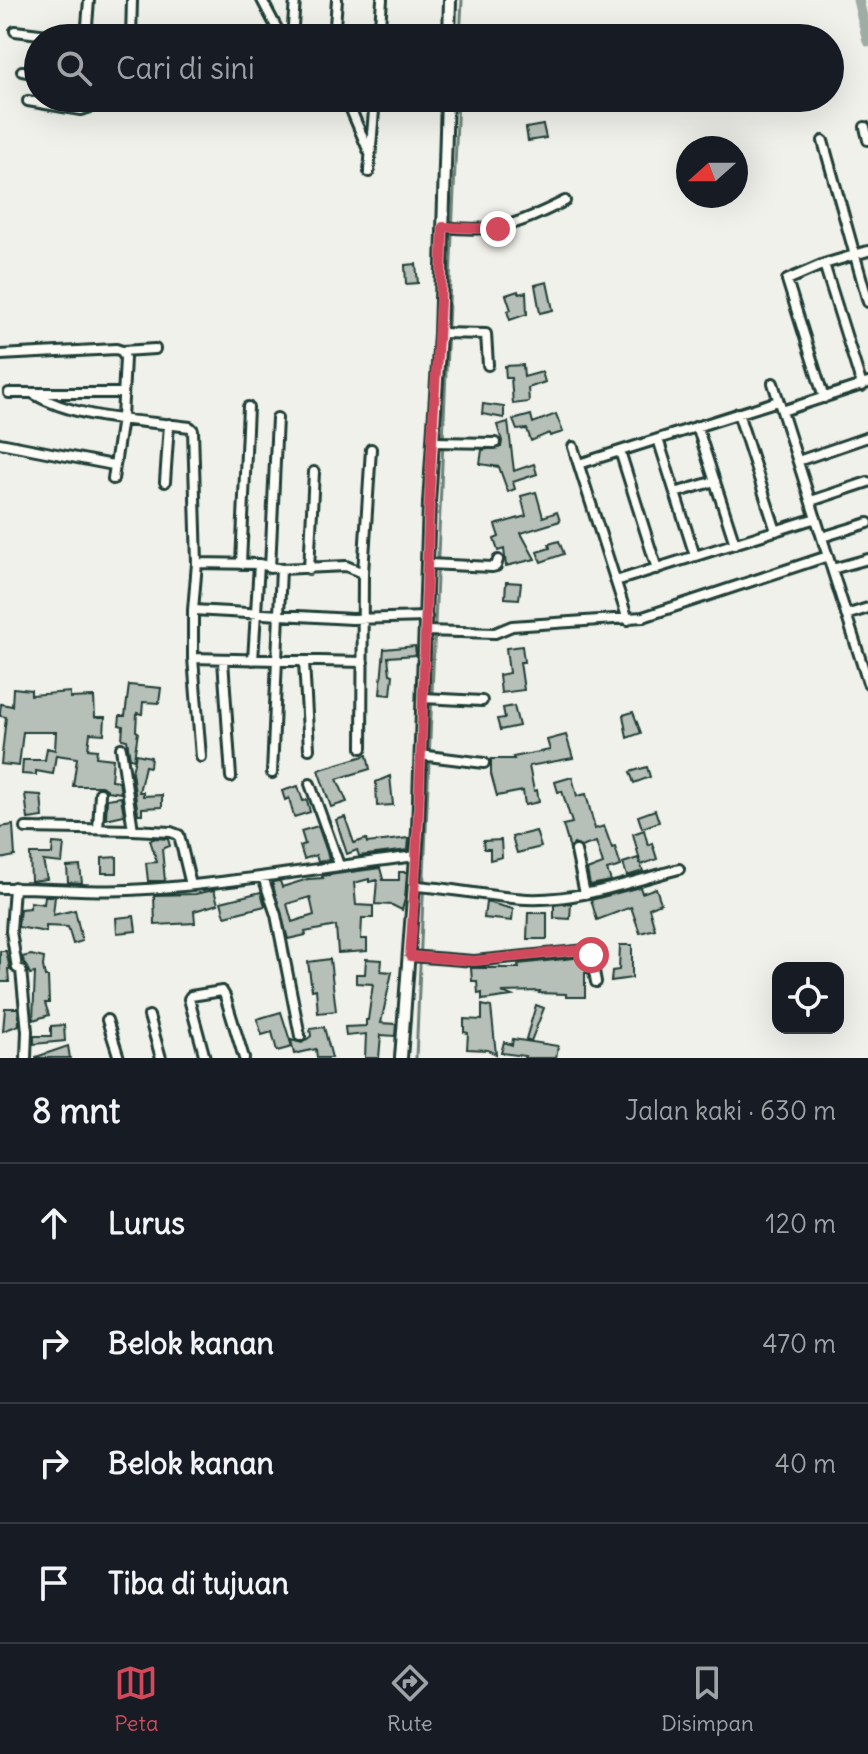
<!DOCTYPE html>
<html lang="id">
<meta charset="utf-8">
<style>
:root{--surface:#171b24;--page:#242831;--text:#f1f3f6;--muted:#9ea1a6;--line:#363941;--accent:#d1495b}
body{margin:0;font-family:Delius,sans-serif;background:var(--page);color:var(--text)}
.controls{position:absolute;right:24px;bottom:24px;display:grid;overflow:hidden;border-radius:16px;box-shadow:0 8px 32px #0002}
.controls button{width:72px;height:72px;display:grid;place-items:center;padding:0;border:0;border-bottom:2px solid var(--line);background:var(--surface);color:var(--text);font:40px sans-serif}
.compass{position:absolute;left:676px;top:136px;width:72px;height:72px;border-radius:50%;background:var(--surface);box-shadow:0 8px 32px #0002;rotate:249deg}
.stop{position:absolute;width:24px;height:24px;margin:-18px;border:6px solid #d1495b;border-radius:50%;background:#fff}
.stop.end{background:#d1495b;border-color:#fff;box-shadow:0 2px 8px #0008}
.list{margin:0;padding:0;list-style:none}
h2{display:flex;justify-content:space-between;align-items:center;height:104px;margin:0;padding:0 32px;font-size:34px}
h2 small{font-size:26px;font-weight:400;color:var(--muted)}
.list li{display:grid;grid-template-columns:52px 1fr auto;gap:24px;align-items:center;box-sizing:border-box;height:120px;padding:0 32px;border-top:2px solid var(--line)}
.list b{display:block;font-size:30px;white-space:nowrap}
.list em{font-size:26px;font-style:normal;color:var(--muted)}
.icon{flex:none;width:44px;height:44px;fill:none;stroke:currentColor;stroke-width:2;stroke-linecap:round;stroke-linejoin:round}
.map{position:relative;flex:none;width:868px;height:1058px;overflow:hidden}
.search{position:absolute;background:var(--surface);box-shadow:0 8px 32px #0002;left:24px;right:24px;top:24px;height:88px;display:flex;align-items:center;gap:20px;box-sizing:border-box;padding:0 28px;border-radius:44px;color:var(--muted);font-size:30px}
.sheet{height:584px;background:var(--surface)}
nav{display:flex;justify-content:space-around;align-items:center;box-sizing:border-box;height:112px;border-top:2px solid var(--line);background:var(--surface);font-size:22px;color:var(--muted)}
nav a{display:grid;justify-items:center;gap:4px}
nav .on{color:var(--accent)}
.map>svg:first-child{display:block}
.lines{fill:none;stroke-linecap:round;stroke-linejoin:round}
.stream{stroke:#6c8077;stroke-width:3}
.canal{stroke:#9faca4;stroke-width:11}
.building{fill:#b6bfb8;stroke:#1f3d34;stroke-width:2;fill-rule:evenodd}
.minor-casing{stroke:#1f3d34;stroke-width:14}
.tertiary-casing{stroke:#1f3d34;stroke-width:16}
.minor{stroke:#fdfcf7;stroke-width:8}
.tertiary{stroke:#fdfcf7;stroke-width:10}
.route{stroke:#d1495b;stroke-width:10}
</style>
<div class="map">
<svg width="868" height="1058" viewBox="0 0 868 1058">
<rect width="100%" height="100%" fill="#f0f1eb"/>
<filter id="ink" filterUnits="userSpaceOnUse"><feTurbulence type="fractalNoise" baseFrequency=".0125" numOctaves="2"/><feDisplacementMap in="SourceGraphic" scale="16" xChannelSelector="R" yChannelSelector="G"/><feConvolveMatrix kernelMatrix="1 2 1 2 8 2 1 2 1" color-interpolation-filters="sRGB"/></filter>
<g filter="url(#ink)">
<g class="lines">
<path class="stream" d="M460 38 462 0
M416 1058 458 98"/>
<path class="canal" d="M858 0 868 41"/>
</g>
<path class="building" d="M543 125 546 138 528 141 526 128Z
M416 264 418 283 406 284 405 265Z
M547 282 553 310 540 313 535 285Z
M518 291 519 294 526 292 527 314 510 320 507 311 511 310 506 295Z
M523 365 524 377 542 372 545 382 528 388 529 402 513 404 511 378H506L505 366Z
M483 404 504 407V418L482 414Z
M556 414 563 432 550 436 549 433 531 441 527 429 517 430 513 420 531 415 533 423Z
M508 422 514 471 534 464 537 474 513 482 515 489 508 492 499 467 480 464 482 450 501 447 502 441 497 425Z
M536 492 543 517 557 512 560 521 521 533 535 559 506 566 504 549 498 551 494 539 499 537 495 525 526 516 521 496Z
M559 541 564 554 541 562 537 552 550 548 549 544Z
M506 582 521 583 519 599 505 598Z
M415 646 416 655 388 657 390 674 393 675 391 695 380 694 384 649Z
M522 646 524 662H520L524 690 501 693 499 675 509 673 506 648Z
M129 685 161 688 159 703 143 702 142 714 137 713 136 731 138 732 134 759 130 758 127 740 122 739 123 726 119 725 120 716H125Z
M13 688 31 690V695L70 692V698L94 697 95 717H105L104 734 90 733 88 749 97 750 96 757 113 759 111 780 119 781 121 793 107 791V789L101 786H73L77 758 56 755 53 774 36 771V775L22 774 23 760H45L47 748 55 750 56 732H23L19 766 1 764 6 717 0 716V712L1 704 12 706Z
M514 706 519 726 500 730 497 719 505 718 503 708Z
M633 712 641 733 627 738 623 715Z
M566 735 573 758 529 766 534 791 537 790 539 802 525 805 523 791 497 796 491 774V759H514L513 757 550 750 547 740Z
M136 754 151 757 150 767 145 766 139 792H143V796L162 795V807L142 808V814H138L132 772Z
M367 755 370 769 337 779 347 802 331 807 318 770Z
M647 767 650 777 634 783 630 772Z
M390 776 393 805 377 806 376 782Z
M572 777 577 796 586 794 595 829 604 826 612 848 615 847 621 866 607 870 611 881 590 885 587 870 603 864 596 842 581 847 574 844 570 849 563 825 572 823 562 791 558 792 555 782Z
M298 786 303 801 307 800 310 812 294 817 289 798 285 800 282 791Z
M25 794 41 795 43 817 28 819Z
M121 797 124 815 106 819 107 799Z
M655 810 659 822 642 828 638 816Z
M345 817 354 843 366 839 367 843 409 838 408 850 359 856 357 850 347 854 336 820Z
M13 825 15 856 0 859V827Z
M318 826 327 852 329 860 318 862 316 855 304 859 300 846 305 844 301 831Z
M644 830 648 845 652 843 657 859 641 865 633 834Z
M536 831 541 847 517 853 512 837Z
M156 838 168 839 170 846 162 849 165 881H148L146 863 157 862 150 840Z
M501 840 502 857 490 860V849H484L483 841Z
M53 843 64 844 62 863 43 861 47 879 31 881 30 854H52Z
M117 857V873H102V858Z
M638 858 643 871 627 876 623 863Z
M80 866 82 883 68 882 67 867Z
M380 868 383 879 381 880H399V872H407L405 899 402 910 392 905 375 904 377 880 369 882V879L354 883 356 905 373 906V918H362L361 939H367V951L338 953 336 926 305 932 306 935 288 939 272 882 280 881 282 887 308 879 323 878 322 876ZM310 897 314 915 292 922 287 904Z
M640 887 642 893 656 888 661 903 649 908 655 929 640 933 631 907 597 920 591 900Z
M214 890 218 904 194 911 195 923 155 925 154 895 195 894Z
M261 892 265 906 225 916 221 902Z
M45 896H55L53 915 75 910 82 941 73 944 68 927 46 926V932L18 927 20 909 30 908V902L44 904Z
M486 902 513 909 512 921 484 918Z
M571 903 570 919 554 918V905Z
M528 913H547V939H527Z
M134 916 136 931 117 933 116 918Z
M620 945H632V978L611 981 612 971 619 970Z
M0 951H6L10 969H8L9 982H0Z
M31 955 44 958 43 966 45 977H48L49 1003H45L49 1015 33 1020 35 973 30 974 22 957Z
M583 957 587 973H585V997H566V994L539 993 540 991 502 992 512 996 482 1000V993L478 994 477 981H472L471 968H519L518 964Z
M330 959 336 1011 318 1013 316 989 312 990 308 962Z
M366 959 382 960 381 971 392 972 381 1023 396 1024 395 1036 381 1035 379 1058H365L366 1034 346 1036 345 1027 366 1026V1020H368L373 984 356 983V974H365Z
M482 1005 491 1007 496 1054 488 1050 467 1049 468 1033 464 1032V1019L482 1020Z
M536 1005 544 1008 531 1041 526 1039Z
M5 1008H18L19 1025 3 1031Z
M281 1012 292 1047 277 1051 272 1032 262 1035 257 1019Z
M64 1025 65 1041 34 1044V1036H51V1026Z
M324 1027 332 1058H317L316 1049 294 1054 291 1040 302 1043 311 1036 310 1029Z
M513 1039 558 1046 556 1058H524L525 1056 501 1053 504 1042 512 1045Z
M68 1046 70 1058H36V1057Z"/>
<g class="lines">
<g class="minor-casing">
<path id="minor" d="M262 0 282 38
M15 31 73 38
M86 38 89 0
M131 38 132 0
M292 38 295 0
M334 38 337 0
M379 38 382 0
M22 71 38 74
M346 98 369 152
M28 101 81 110 82 98
M81 110 119 98
M865 127 868 140
M823 141 868 302
M369 172 375 98
M443 227C497 233 517 225 565 201
M824 264 862 386
M440 333 486 334 488 365
M122 351 155 349
M0 355 116 349 122 351 125 358 122 418 113 479
M773 383 868 683
M9 393H122
M32 393C77 420 139 420 190 427L193 430 197 563
M824 398 787 280 824 264 868 251
M782 411 868 383
M738 413 776 531
M697 426 735 544
M658 439 695 556
M433 442 495 443
M0 443 113 465
M573 447 628 620
M620 451 657 569
M798 461 868 437
M579 464 778 401
M165 482 169 424
M675 493 715 481
M811 501 868 482
M822 537 868 523
M241 564 248 407
M428 564 492 567 496 566 498 560
M270 568 277 418
M309 569 314 472
M832 569 868 559
M363 573 371 449
M616 581 816 518
M193 610 197 563 259 564 281 569 346 566 363 573 362 748
M846 615 868 608
M425 631 495 633 512 626 643 617 828 556
M193 658 363 662
M223 660 231 777
M253 660 259 564
M304 662 309 749
M423 698 482 701
M121 748 133 830 171 832 179 835 191 885
M420 755 484 763
M201 757 193 658V610L352 619 427 617
M272 773 281 569
M310 784 339 865
M26 828 133 830
M98 829 100 793
M576 851 585 894
M263 877 276 915 300 1036
M415 886C452 888 489 897 527 899 578 901 630 882 679 869
M14 887 11 931 17 968 21 970 27 1031 26 1058
M0 888C43 887 86 892 129 890 226 885 321 867 417 856
M410 956 474 961 586 950 591 955 596 982
M149 1016 161 1058
M107 1020 119 1058
M205 1058 189 999 191 996 222 991 225 996 244 1058"/>
</g>
<g class="tertiary-casing">
<path id="tertiary" d="M449 38 450 0
M401 1058 418 830 429 503 440 333 447 98"/>
</g>
<use href="#minor" class="minor"/>
<use href="#tertiary" class="tertiary"/>
</g>
</g>
<g class="lines" filter="url(#ink)">
<path class="route" d="M498 229 443 227C441 321 432 413 429 507 424 656 421 806 410 956L474 961 579 950H586L591 955"/>
</g>
</svg>
<div class="controls">
<button><svg class="icon" aria-label="locate" viewBox="0 0 24 24"><circle cx="12" cy="12" r="6"/><path d="M12 2v4M12 18v4M2 12h4M18 12h4"/></svg></button>
</div>
<svg class="compass" viewBox="-18 -18 36 36"><path d="M0-13l5 13h-10z" fill="#e53935"/><path d="M0 13l5-13h-10z" fill="#9ea1a6"/></svg>
<div class="stop" style="left:591px;top:955px"></div>
<div class="stop end" style="left:498px;top:229px"></div>
<div class="search"><svg class="icon" aria-label="search" viewBox="0 0 24 24"><circle cx="10" cy="10" r="6"/><path d="M15 15l6 6"/></svg>Cari di sini</div>
</div>
<section class="sheet">
<h2>8 mnt<small>Jalan kaki · 630 m</small></h2>
<ul class="list">
<li><svg class="icon" aria-label="ahead" viewBox="0 0 24 24"><path d="M12 20V5M6 11l6-6 6 6"/></svg><div><b>Lurus</b></div><em>120 m</em></li>
<li><svg class="icon" aria-label="right" viewBox="0 0 24 24"><path d="M7 20v-9h11M14 6l5 5-5 5"/></svg><div><b>Belok kanan</b></div><em>470 m</em></li>
<li><svg class="icon" aria-label="right" viewBox="0 0 24 24"><path d="M7 20v-9h11M14 6l5 5-5 5"/></svg><div><b>Belok kanan</b></div><em>40 m</em></li>
<li><svg class="icon" aria-label="arrive" viewBox="0 0 24 24"><path d="M6 21V4h12l-3 4 3 4H6"/></svg><div><b>Tiba di tujuan</b></div></li>
</ul>
</section>
<nav>
<a class="on"><svg class="icon" aria-label="map" viewBox="0 0 24 24"><path d="M3 6l6-2 6 2 6-2v14l-6 2-6-2-6 2zM9 4v14M15 6v14"/></svg>Peta</a>
<a><svg class="icon" aria-label="directions" viewBox="0 0 24 24"><path d="M12 3l9 9-9 9-9-9zM9 14v-3h6M13 9l2 2-2 2"/></svg>Rute</a>
<a><svg class="icon" aria-label="saved" viewBox="0 0 24 24"><path d="M7 4h10v16l-5-4-5 4z"/></svg>Disimpan</a>
</nav>
